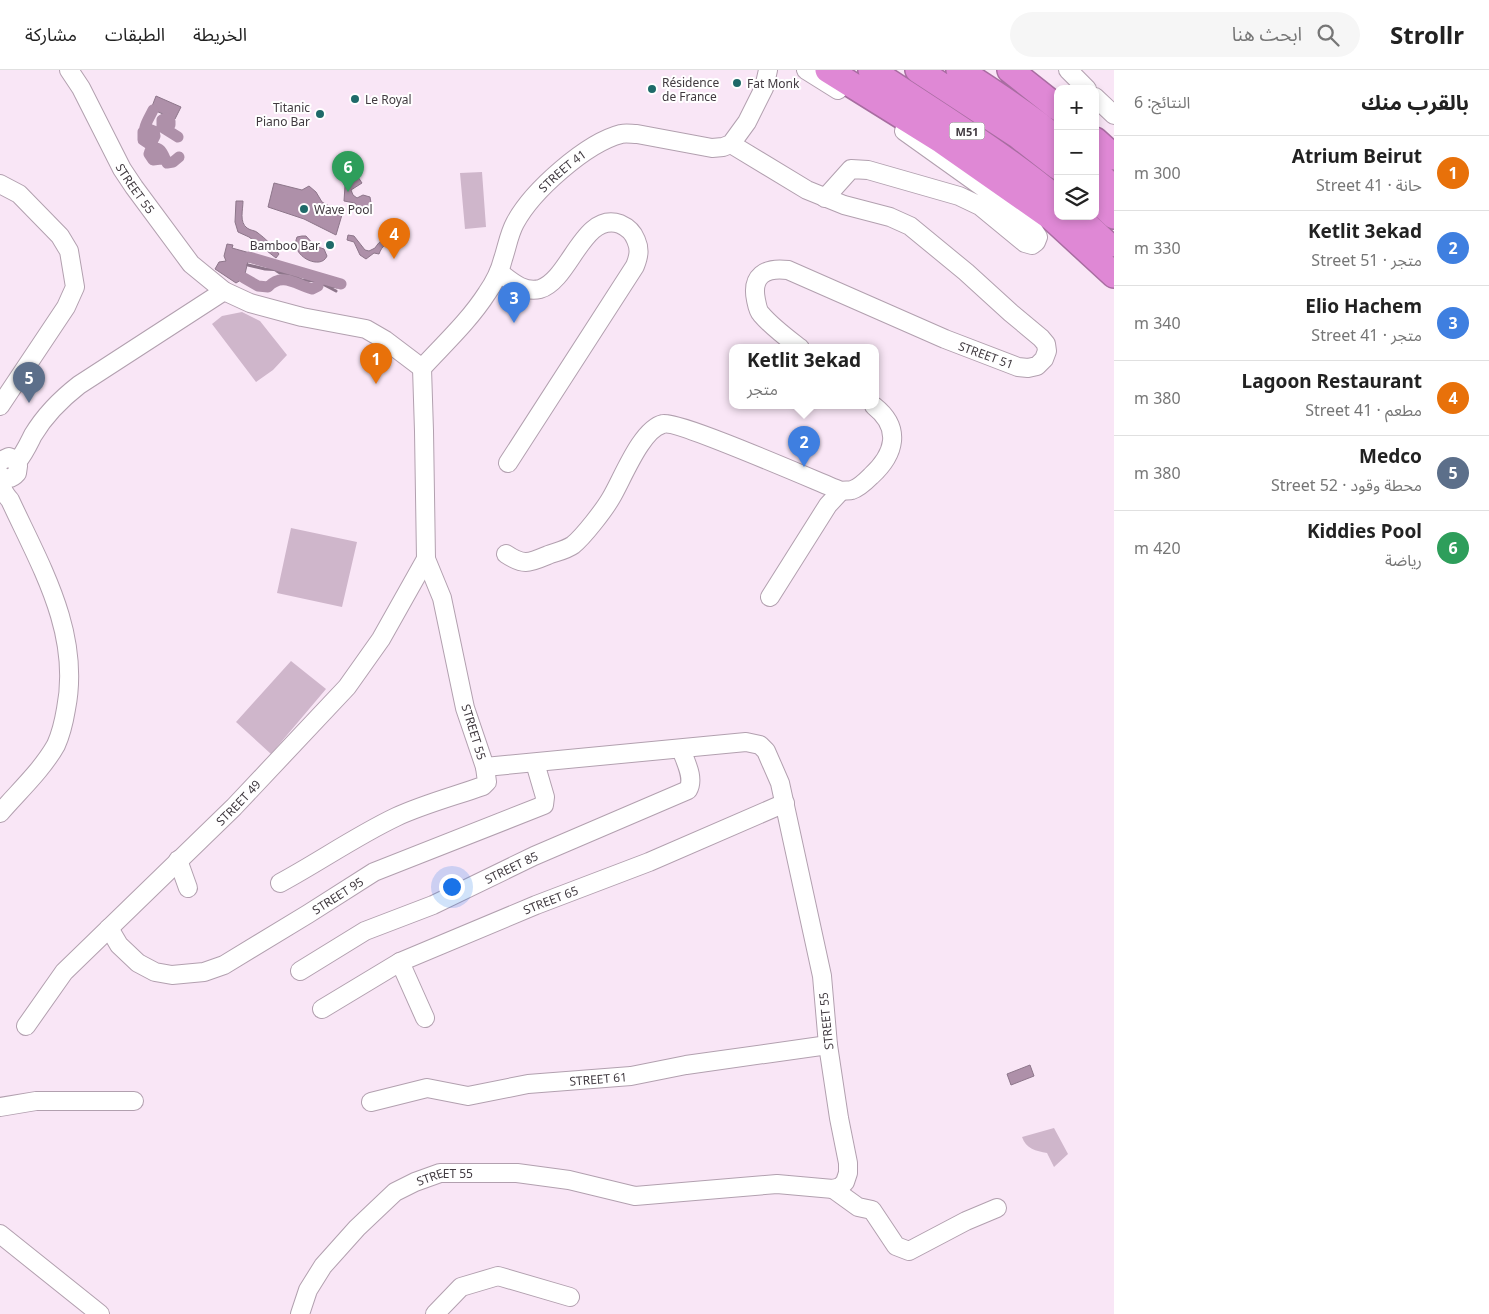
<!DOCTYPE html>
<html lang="ar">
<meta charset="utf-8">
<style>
:root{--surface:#fff;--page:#f6f6f6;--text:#222;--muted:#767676;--line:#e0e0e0;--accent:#7c3aed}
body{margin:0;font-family:"Noto Sans","Noto Sans Arabic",sans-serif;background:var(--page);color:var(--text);direction:rtl}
.controls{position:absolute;right:15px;top:15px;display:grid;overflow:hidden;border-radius:10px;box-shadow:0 2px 8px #0003}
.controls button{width:45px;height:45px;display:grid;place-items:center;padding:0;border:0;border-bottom:1px solid var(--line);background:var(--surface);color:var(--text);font:25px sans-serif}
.you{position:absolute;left:451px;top:816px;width:18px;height:18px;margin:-12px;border:4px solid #fff;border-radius:50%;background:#1a73e8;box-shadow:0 0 0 8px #1a73e833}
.badge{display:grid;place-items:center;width:32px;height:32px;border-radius:50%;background:var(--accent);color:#fff;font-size:16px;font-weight:700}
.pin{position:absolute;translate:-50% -41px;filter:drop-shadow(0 1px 2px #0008)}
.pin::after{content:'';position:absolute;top:26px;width:18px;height:15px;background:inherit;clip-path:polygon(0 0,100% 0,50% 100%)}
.popup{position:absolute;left:729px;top:274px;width:150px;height:65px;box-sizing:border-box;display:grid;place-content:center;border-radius:10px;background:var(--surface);filter:drop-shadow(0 1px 4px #0005);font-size:16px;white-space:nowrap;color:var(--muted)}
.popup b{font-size:19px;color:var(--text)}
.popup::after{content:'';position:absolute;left:50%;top:100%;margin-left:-10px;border:10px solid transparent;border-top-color:var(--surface)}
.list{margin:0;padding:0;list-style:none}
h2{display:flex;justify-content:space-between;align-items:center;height:65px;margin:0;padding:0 20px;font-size:21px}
h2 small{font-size:16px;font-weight:400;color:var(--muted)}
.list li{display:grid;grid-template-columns:32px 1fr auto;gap:15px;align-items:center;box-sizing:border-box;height:75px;padding:0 20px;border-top:1px solid var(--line)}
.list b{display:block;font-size:19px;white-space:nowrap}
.list p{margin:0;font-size:16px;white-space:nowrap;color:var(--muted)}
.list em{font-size:16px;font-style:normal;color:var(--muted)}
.icon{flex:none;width:28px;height:28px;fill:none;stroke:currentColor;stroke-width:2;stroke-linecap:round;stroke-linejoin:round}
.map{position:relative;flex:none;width:1114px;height:1244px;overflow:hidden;direction:ltr}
header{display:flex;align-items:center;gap:30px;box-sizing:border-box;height:70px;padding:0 25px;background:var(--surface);border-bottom:1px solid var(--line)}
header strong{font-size:24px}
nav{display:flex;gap:28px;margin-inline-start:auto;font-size:18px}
.search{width:350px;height:45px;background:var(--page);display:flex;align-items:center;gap:12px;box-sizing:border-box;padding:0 18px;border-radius:28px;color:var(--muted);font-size:19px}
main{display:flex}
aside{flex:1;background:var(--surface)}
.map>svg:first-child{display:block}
.green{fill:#cfb6cb}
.water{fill:#ae90a9;stroke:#8d768a}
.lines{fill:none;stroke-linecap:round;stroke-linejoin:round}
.stream{stroke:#8d768a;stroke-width:3}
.canal{stroke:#ae90a9;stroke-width:11}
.minor-casing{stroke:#b2a0af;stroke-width:20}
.highway-casing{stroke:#a86da1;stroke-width:28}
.minor{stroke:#fff;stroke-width:18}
.highway{stroke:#df88d5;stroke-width:25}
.poi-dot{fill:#1e6a69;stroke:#fff;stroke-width:2}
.labels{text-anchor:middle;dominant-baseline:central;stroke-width:4;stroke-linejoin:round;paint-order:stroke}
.shield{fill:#fff;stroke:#7a7579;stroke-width:1}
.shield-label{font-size:11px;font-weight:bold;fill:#413a40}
.poi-label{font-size:12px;fill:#413a40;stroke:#fff;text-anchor:start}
.street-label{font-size:12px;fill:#413a40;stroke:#fff}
</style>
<header>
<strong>Strollr</strong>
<div class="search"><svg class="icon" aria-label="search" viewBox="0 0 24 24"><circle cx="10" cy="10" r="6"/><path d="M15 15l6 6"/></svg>ابحث هنا</div>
<nav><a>الخريطة</a><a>الطبقات</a><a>مشاركة</a></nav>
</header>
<main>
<aside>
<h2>بالقرب منك<small>النتائج: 6</small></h2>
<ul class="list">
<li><span class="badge" style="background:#e8710a">1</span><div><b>Atrium Beirut</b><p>حانة · Street 41</p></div><em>300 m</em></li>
<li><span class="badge" style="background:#3f7fe0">2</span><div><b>Ketlit 3ekad</b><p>متجر · Street 51</p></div><em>330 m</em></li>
<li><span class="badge" style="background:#3f7fe0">3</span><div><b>Elio Hachem</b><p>متجر · Street 41</p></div><em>340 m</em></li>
<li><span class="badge" style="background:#e8710a">4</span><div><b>Lagoon Restaurant</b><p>مطعم · Street 41</p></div><em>380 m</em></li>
<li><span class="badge" style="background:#5c6f8a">5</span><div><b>Medco</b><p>محطة وقود · Street 52</p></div><em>380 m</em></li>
<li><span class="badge" style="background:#2e9e5b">6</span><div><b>Kiddies Pool</b><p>رياضة</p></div><em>420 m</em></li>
</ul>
</aside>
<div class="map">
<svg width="1114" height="1244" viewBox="0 0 1114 1244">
<rect width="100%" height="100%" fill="#f9e6f6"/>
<path class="green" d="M482 102 486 157 465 159 460 103Z
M242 242 260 251 287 285 273 300 256 312 212 254 222 246Z
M291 458 357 472 342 537 277 523Z
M291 591 326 619 271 684 236 652Z
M1054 1058 1068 1084 1054 1097 1047 1083C1036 1081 1026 1079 1022 1067Z"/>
<path class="water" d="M156 26 181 37 175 49 151 39Z
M345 102 358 107 362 113 351 120 353 125 357 128 363 125 370 127 371 133 367 138 359 139 355 133 344 131 345 116 339 104Z
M274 113 302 120 309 116 316 122 322 132 336 140 338 136 344 138 336 165 304 149 268 137Z
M236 131H243C243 140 239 152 247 158 251 161 255 160 258 163 266 169 273 176 279 184L276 188 249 167 238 162 235 152Z
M348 165 354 166 365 180 369 181 375 178C380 170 384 168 394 167L395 172C386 172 382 176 379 184L374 183 366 189 360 185 354 172 347 170Z
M302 166H306L315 176 324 179 327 186C321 201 289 186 297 167Z
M227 174 233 175 232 178 250 183 244 208 236 213 215 199 219 192 226 191 224 186Z
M1030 995 1034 1006 1011 1015 1007 1004Z"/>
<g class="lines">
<path class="stream" d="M249 191 267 195 280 203 304 206 311 209
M248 195 265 199 282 200 302 210 317 211 336 221
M328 215 337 217"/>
<path class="canal" d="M153 40C149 49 139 61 148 71L153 70 155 66 154 61 149 59 143 62V70C149 74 155 78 161 82V88L154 89 150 84 154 78C159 79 162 81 163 87L161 89 153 90 149 84 151 78C162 76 163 85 167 93L173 92 179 87
M170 55V51L166 48 162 50V57L178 67
M249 187 341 214
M244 208 258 216 268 217C282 202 295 214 312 219L318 216"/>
<g class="minor-casing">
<g id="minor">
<path id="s1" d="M69 0 81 18 122 99 134 117 191 194 224 221 250 233 302 247 366 259 385 270 422 298"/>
<path d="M806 0 838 20"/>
<path d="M1068 0 1087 19"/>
<path d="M1095 27 1114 45"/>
<path d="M731 74 807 120 844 135 890 147 910 156 966 202 1011 243 1041 268 1046 274 1047 281 1044 289 1037 296 1028 298 1018 297 945 269 788 200C765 197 751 206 756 230 757 235 758 241 761 244 772 257 787 268 800 278"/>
<path d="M0 114 19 124 60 166 69 181 75 217 66 237 0 336"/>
<path d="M825 128 851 99 868 100 959 126 980 136 1025 173 1032 175 1036 172 1038 167 1034 161 995 126 904 61"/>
<path d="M499 202C511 211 523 223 540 219 570 210 583 141 620 154 627 157 633 162 636 170 640 179 639 186 635 196L508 393"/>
<path id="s2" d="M422 298C444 274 469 251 487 223 494 213 500 201 503 189 507 177 509 164 515 153 532 121 586 73 621 64 626 63 632 64 637 64L712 78 723 77 731 74 747 52 764 18 768 0"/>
<path d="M0 391 9 387 14 389 18 396 17 403C12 409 6 410 0 405"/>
<path d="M17 392C24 384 28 375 33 365 45 345 61 329 79 315L224 221"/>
<path d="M506 484C524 496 529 493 548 485 556 482 566 480 573 475 584 466 604 440 611 428 622 410 641 359 663 354 677 350 816 411 841 421 844 420 849 421 852 420 859 418 866 411 871 406 895 384 902 358 874 336"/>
<path d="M770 527 828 435 841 421"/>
<path d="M0 743C19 721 42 700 56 675 61 664 64 651 66 639 81 563 41 497 10 430 3 422 1 417 2 407"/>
<path d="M178 790 188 818"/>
<path d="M280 813C319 792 356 766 396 747 424 734 455 726 483 716L487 712 485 697"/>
<path id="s3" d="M109 858 119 875 138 893 155 902 172 905 204 902 224 895 308 844 374 802 544 735 545 727 535 693"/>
<path d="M400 892 425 948"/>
<path id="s4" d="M300 901 365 861 433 835 534 786 688 720C695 708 685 691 681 679"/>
<path id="s5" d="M322 939 400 892 536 835 649 792 785 733"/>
<path id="s6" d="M26 956 64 902 234 737 347 617 381 569 426 489"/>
<path id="s7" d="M371 1032 427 1018 468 1026 528 1014 631 1006 686 995 828 975"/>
<path d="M0 1037 36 1031H134"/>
<path d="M833 1119 858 1137 872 1140 896 1176 909 1181 966 1151 997 1138"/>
<path d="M0 1164 100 1244"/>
<path id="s8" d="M300 1244 308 1220 323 1196 357 1158 395 1122 415 1112 440 1103H517L569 1110 635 1126 777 1114 833 1119 840 1117 845 1112 848 1103V1093L839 1048 828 975 822 906 780 713 766 681 760 675 746 672 485 697 465 638 442 528 426 489 424 361 422 298"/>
<path d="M435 1244 461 1217 498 1206 570 1227"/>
</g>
</g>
<g class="highway-casing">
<path id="highway" d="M828 0 942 71 1052 148 1114 205
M871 0C934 42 999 81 1058 130
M918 0 1017 65 1058 97
M959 0C993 22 1027 44 1058 70
M1010 0 1058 38
M1095 70 1114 87
M1095 101 1114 119
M1095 128 1114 146
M1077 146 1108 175"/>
</g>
<use href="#minor" class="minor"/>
<use href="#highway" class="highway"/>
</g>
<g class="poi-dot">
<circle cx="737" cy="13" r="5"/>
<circle cx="652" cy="19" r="5"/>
<circle cx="355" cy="29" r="5"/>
<circle cx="320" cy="44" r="5"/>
<circle cx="304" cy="139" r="5"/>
<circle cx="330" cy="175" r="5"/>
</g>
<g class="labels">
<rect class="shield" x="949.5" y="52.5" width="35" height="17" rx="4"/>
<g class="shield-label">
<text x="967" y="61">M51</text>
</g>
<g class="poi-label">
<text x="662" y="12">Résidence<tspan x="662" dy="14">de France</tspan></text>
<text x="747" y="13">Fat Monk</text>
<text x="365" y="29">Le Royal</text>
<text x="310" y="37" text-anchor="end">Titanic<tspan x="310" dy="14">Piano Bar</tspan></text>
<text x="314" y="139">Wave Pool</text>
<text x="320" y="175" text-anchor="end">Bamboo Bar</text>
</g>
<g class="street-label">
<text stroke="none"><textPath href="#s2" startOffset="246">STREET 41</textPath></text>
<text stroke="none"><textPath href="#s1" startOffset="136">STREET 55</textPath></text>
<text transform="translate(986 285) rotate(20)">STREET 51</text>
<text transform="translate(474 662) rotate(73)">STREET 55</text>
<text stroke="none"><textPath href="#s6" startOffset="309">STREET 49</textPath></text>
<text stroke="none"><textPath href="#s4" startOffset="236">STREET 85</textPath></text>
<text stroke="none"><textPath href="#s3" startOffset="269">STREET 95</textPath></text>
<text stroke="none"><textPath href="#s5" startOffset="254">STREET 65</textPath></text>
<text transform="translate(826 951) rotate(-96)">STREET 55</text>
<text stroke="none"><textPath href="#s7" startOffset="231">STREET 61</textPath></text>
<text stroke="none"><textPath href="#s8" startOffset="210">STREET 55</textPath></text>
</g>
</g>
</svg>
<div class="controls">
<button>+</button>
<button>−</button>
<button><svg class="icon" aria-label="layers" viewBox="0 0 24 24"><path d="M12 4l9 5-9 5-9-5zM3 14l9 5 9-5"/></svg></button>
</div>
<div class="you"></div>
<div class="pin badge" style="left:376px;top:314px;background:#e8710a">1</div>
<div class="pin badge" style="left:804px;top:397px;background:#3f7fe0">2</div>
<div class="popup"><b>Ketlit 3ekad</b>متجر</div>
<div class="pin badge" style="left:514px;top:253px;background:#3f7fe0">3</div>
<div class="pin badge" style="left:394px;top:189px;background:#e8710a">4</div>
<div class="pin badge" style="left:29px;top:333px;background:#5c6f8a">5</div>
<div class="pin badge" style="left:348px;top:122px;background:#2e9e5b">6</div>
</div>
</main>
